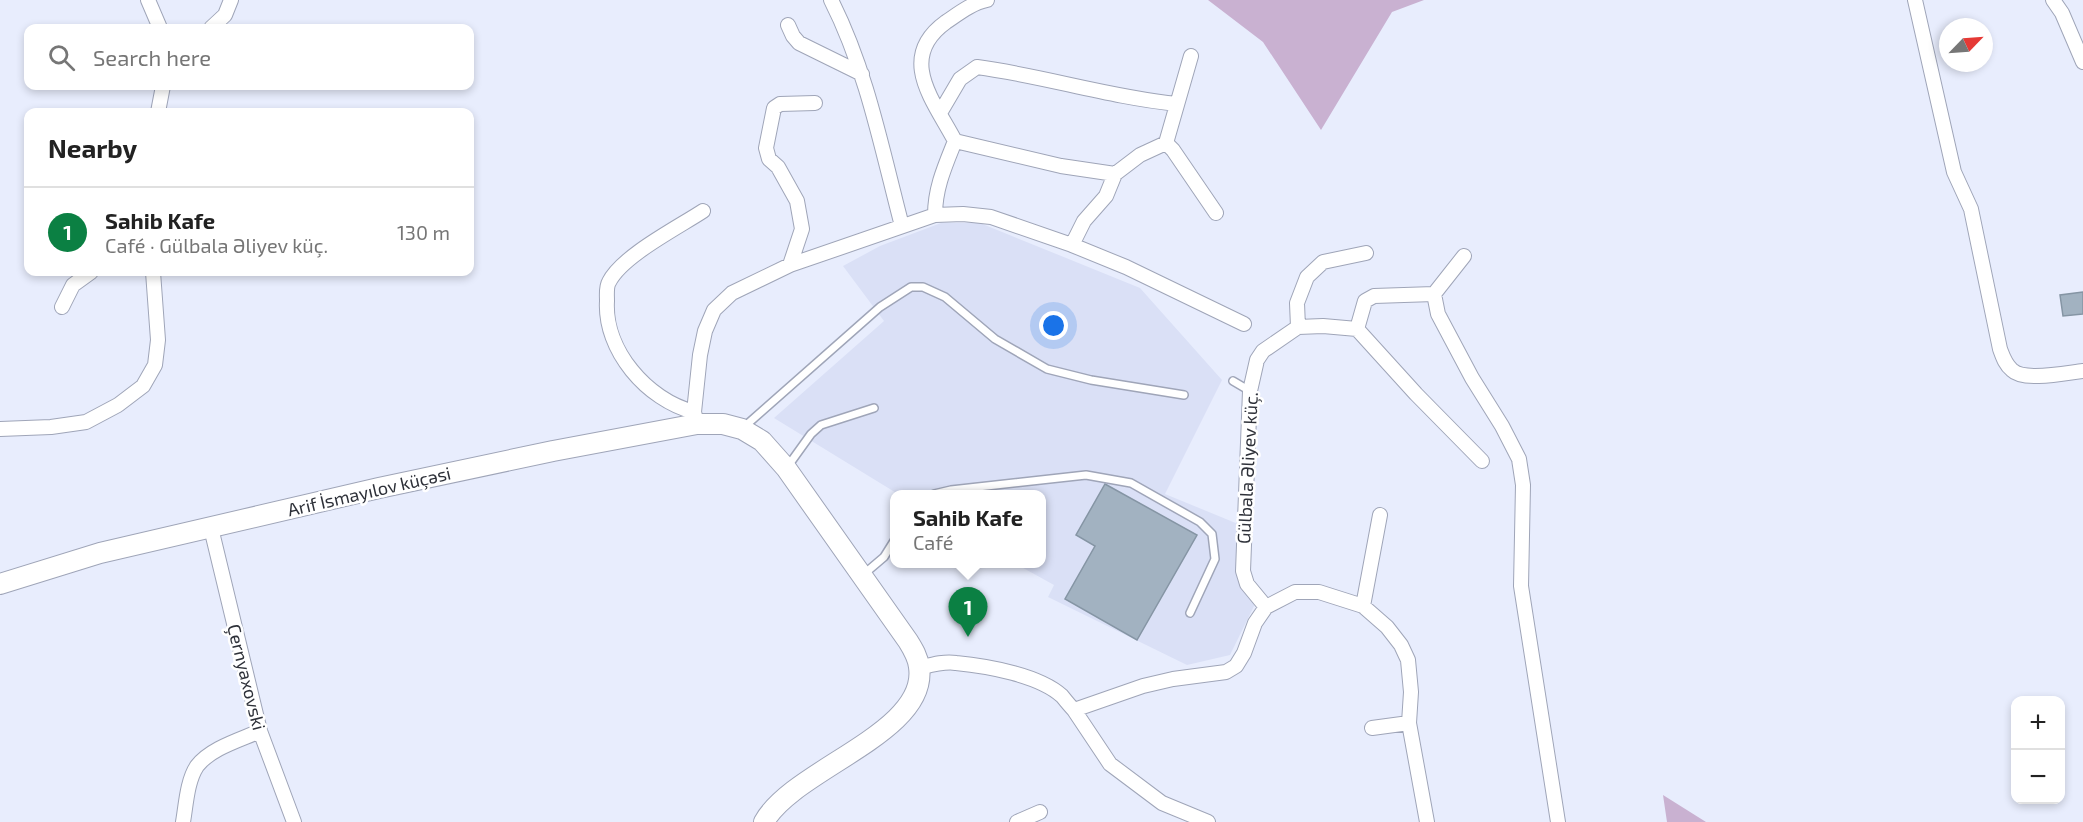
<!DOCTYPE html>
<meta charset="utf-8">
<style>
:root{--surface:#fff;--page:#f6f6f6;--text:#222;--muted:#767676;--line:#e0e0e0;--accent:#0b8043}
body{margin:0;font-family:"Exo 2",sans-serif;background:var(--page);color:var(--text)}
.controls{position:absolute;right:18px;bottom:18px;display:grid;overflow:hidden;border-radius:12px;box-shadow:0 3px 9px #0003}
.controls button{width:54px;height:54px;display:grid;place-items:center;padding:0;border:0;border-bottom:2px solid var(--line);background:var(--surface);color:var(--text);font:30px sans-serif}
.compass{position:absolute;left:1939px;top:18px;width:54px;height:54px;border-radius:50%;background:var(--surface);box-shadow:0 3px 9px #0003;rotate:65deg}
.you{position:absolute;left:1054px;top:326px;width:21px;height:21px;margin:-15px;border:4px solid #fff;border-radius:50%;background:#1a73e8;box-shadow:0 0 0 9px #1a73e833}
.badge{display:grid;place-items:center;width:39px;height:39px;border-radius:50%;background:var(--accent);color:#fff;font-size:20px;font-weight:700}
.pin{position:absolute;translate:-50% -50px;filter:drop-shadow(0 2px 3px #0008)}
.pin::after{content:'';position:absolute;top:32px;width:21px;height:18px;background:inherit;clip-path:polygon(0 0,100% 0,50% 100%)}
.popup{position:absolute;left:890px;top:490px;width:156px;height:78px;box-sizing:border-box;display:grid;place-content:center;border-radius:12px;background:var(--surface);filter:drop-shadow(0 2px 4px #0005);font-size:20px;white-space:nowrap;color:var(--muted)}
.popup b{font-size:22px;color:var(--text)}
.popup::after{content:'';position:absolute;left:50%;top:100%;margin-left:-12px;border:12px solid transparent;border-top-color:var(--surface)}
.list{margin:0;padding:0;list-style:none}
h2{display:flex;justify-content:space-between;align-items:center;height:78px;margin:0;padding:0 24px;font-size:26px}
h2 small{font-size:20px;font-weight:400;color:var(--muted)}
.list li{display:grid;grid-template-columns:39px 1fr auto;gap:18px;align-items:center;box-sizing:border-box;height:90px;padding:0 24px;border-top:2px solid var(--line)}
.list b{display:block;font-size:22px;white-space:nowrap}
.list p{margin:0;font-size:20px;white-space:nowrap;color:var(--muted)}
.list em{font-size:20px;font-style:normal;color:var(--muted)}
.icon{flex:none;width:33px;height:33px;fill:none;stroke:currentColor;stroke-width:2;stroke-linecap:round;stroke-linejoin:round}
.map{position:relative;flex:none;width:2083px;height:822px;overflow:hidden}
.search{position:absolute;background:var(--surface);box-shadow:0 3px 9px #0003;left:24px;top:24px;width:450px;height:66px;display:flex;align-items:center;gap:15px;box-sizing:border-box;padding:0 21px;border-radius:12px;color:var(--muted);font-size:22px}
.panel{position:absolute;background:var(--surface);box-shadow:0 3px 9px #0003;left:24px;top:108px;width:450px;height:168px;border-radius:12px}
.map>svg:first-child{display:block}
.built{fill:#dae0f6}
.green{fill:#c9b1d1}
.building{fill:#a2b2c1;stroke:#8595a4;stroke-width:1.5}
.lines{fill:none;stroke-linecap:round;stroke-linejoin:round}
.lane-casing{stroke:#9fa5b8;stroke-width:10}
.street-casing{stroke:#9fa5b8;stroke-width:16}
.secondary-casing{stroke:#9fa5b8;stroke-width:22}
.lane{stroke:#fff;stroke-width:7}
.street{stroke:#fff;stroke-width:14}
.secondary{stroke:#fff;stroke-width:20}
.labels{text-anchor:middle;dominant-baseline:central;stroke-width:5;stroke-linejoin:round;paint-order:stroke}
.street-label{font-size:18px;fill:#2e3139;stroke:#fff}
</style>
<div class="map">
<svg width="2083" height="822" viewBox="0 0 2083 822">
<rect width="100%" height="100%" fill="#e8edfd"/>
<path class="built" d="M941 223H980L1140 288 1222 380 1165 494 1243 526 1238 567 1255 604 1230 655 1187 665 1048 597 1054 585 1016 564H1042V494H898L774 418 884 321 843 266 880 246Z"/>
<path class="green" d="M1208 0H1424L1392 12 1321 130 1263 42Z
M1663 795 1706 822H1667Z"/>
<path class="building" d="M2083 292V314L2063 316 2060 295Z
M1105 484 1197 535 1137 640 1065 599 1095 546 1076 535Z"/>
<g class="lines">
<g class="lane-casing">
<path id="lane" d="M1233 381 1250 391
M744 427 880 307 911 287H923L945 297 995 339 1047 369 1091 380 1184 395
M788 466 811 434 821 425 874 408
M934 494 951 490 1086 475 1131 483 1200 522 1212 534 1215 559 1190 613
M864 574 884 557 894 541"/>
</g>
<g class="street-casing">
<path id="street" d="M148 0 160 28
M831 0C867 71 882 150 902 226
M1915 0 1954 172 1971 209 2000 349C2003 357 2005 364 2012 370 2024 382 2066 373 2083 371
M2053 0 2062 13 2083 62
M788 25 793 36 799 43 862 74
M211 28 225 15 231 0
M158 112 163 86
M940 113 960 79 977 67C1044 76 1109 97 1177 104
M955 141 1061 166 1115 174
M1166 143 1191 56
M935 215C935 188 945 166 955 141 934 101 896 58 946 22 958 14 972 3 987 0
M1072 245 1084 221 1106 196 1115 174 1140 155 1166 143 1173 150 1216 213
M790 265 802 229 797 201 778 167 769 159 766 148 774 108 780 104 815 103
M1434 294 1438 314 1472 378 1502 426 1519 459 1523 485 1521 586 1558 822
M1434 294 1464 256
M62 307 73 285 91 272
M1298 327 1297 303 1307 277 1323 262 1366 253
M1357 329 1416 394 1482 461
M694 412C647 400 604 350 607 301 607 295 606 287 609 282 622 256 677 228 703 211
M697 424 694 412 700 355 705 331 714 310 732 293 790 265 935 215 963 214 991 217 1072 245 1126 267 1244 324
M0 429 51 427 86 422 118 405 143 386 155 365 158 340 153 272
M211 528 260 731 294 822
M1363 606 1380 515
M1266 607 1295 592H1319L1363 606 1387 627 1401 645 1408 660 1411 692 1409 723 1427 822
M919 668C931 665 944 661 956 663 987 666 1039 675 1062 696 1066 701 1070 706 1074 710L1143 686 1173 679 1226 672 1236 666 1244 653 1255 623 1266 607 1247 584 1243 571 1250 391 1257 360 1263 351 1298 327 1323 326 1357 329 1365 301 1374 296 1434 294
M1074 710 1110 764 1162 803 1208 822
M1372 728 1409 723
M183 822C186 805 187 781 197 766 211 748 240 740 260 731
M1017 822 1040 812"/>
</g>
<g class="secondary-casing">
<path id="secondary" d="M0 584 100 553 379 488 553 451 697 424H723L742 429 762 441 786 468 908 641C913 649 918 657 919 667 929 733 793 769 764 822"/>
</g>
<use href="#lane" class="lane"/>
<use href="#street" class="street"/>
<use href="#secondary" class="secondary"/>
</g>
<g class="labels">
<g class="street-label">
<text transform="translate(1247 468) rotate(-87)">Gülbala Əliyev küç.</text>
<text transform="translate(369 491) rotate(-13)">Arif İsmayılov küçəsi</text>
<text transform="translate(247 677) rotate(76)">Çernyaxovski</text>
</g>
</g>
</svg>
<div class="controls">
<button>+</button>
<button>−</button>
</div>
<svg class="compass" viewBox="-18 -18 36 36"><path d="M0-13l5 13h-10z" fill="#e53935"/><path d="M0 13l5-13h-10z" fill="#767676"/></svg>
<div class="you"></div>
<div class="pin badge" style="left:968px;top:637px">1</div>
<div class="popup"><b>Sahib Kafe</b>Café</div>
<div class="search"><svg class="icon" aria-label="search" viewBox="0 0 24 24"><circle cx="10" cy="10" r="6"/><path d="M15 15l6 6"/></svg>Search here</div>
<section class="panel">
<h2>Nearby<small></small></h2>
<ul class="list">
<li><span class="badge">1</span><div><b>Sahib Kafe</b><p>Café · Gülbala Əliyev küç.</p></div><em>130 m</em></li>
</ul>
</section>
</div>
